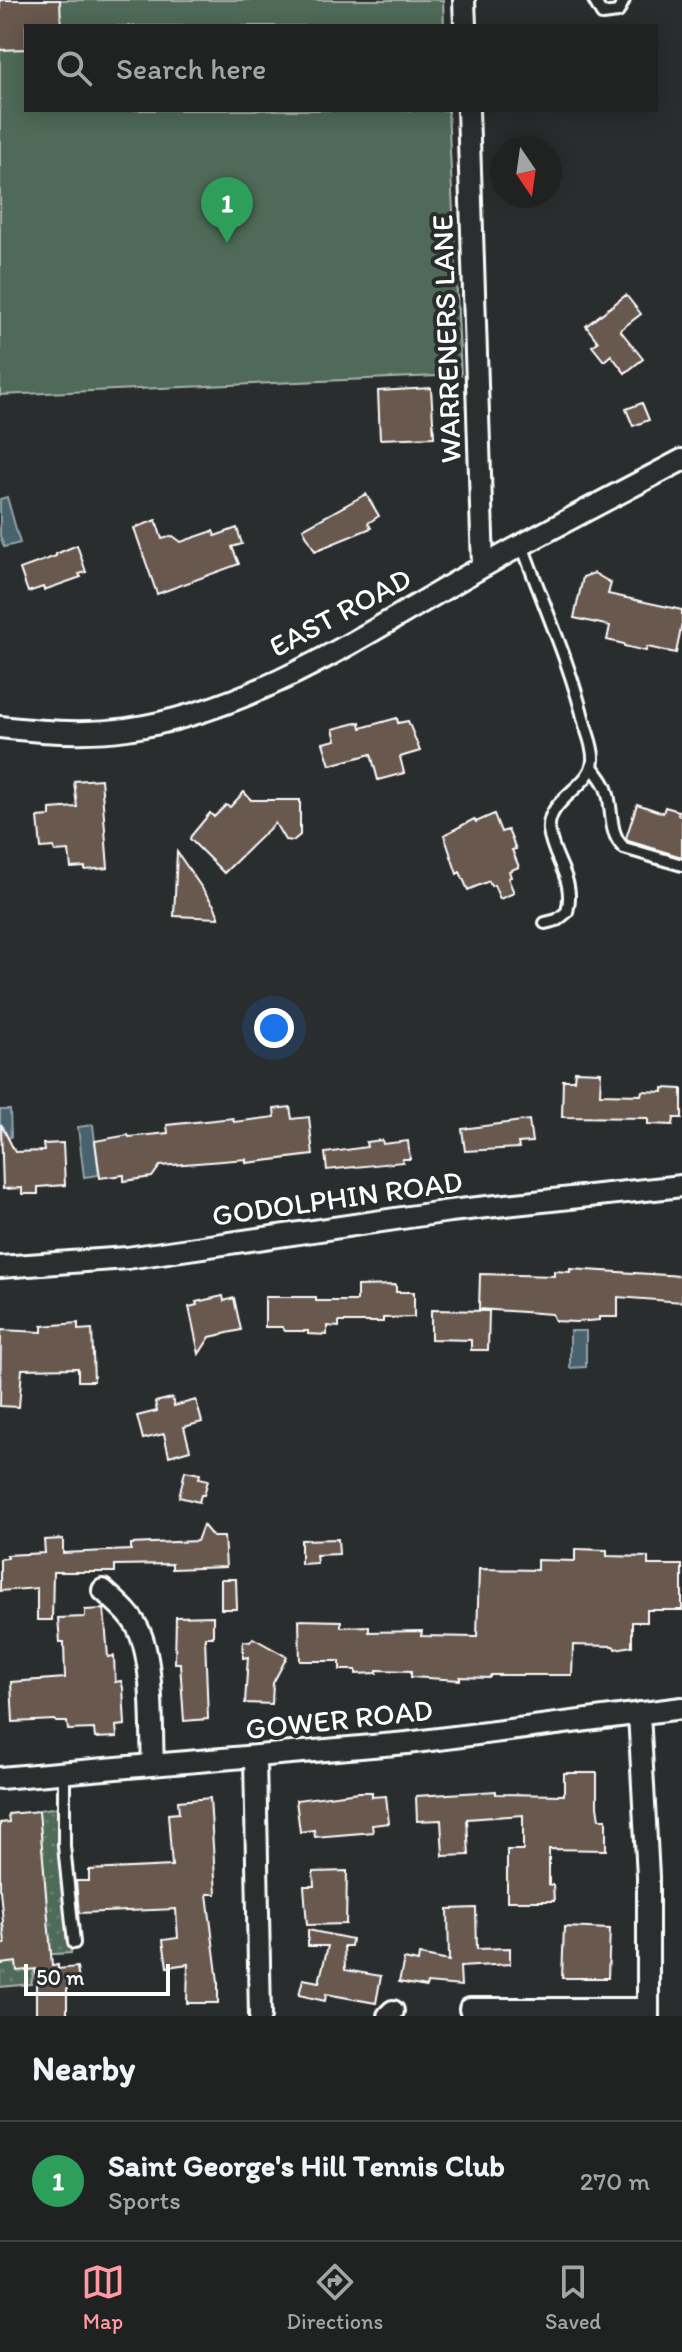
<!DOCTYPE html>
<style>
:root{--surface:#202222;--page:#282a2a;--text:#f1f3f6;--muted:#a2a4a5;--line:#3d3f40;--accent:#ff9aa2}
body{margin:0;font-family:Itim,sans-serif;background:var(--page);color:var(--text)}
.compass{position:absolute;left:490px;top:136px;width:72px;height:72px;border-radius:50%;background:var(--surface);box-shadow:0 4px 20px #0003;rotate:167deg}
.scale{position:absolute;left:24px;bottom:20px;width:146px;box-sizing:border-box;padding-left:8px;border:4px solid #fff;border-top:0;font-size:22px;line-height:28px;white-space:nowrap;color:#fff;-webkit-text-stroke:6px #2a2d2e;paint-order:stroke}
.you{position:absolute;left:274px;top:1028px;width:28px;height:28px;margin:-20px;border:6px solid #fff;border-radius:50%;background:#1a73e8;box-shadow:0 0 0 12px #1a73e833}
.badge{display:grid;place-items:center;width:52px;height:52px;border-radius:50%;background:var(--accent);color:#fff;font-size:26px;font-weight:700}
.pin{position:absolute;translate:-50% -66px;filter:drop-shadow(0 2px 4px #0008)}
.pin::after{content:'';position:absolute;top:42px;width:28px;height:24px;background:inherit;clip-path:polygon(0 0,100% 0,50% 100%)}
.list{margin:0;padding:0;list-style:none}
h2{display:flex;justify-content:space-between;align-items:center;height:104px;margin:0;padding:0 32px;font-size:34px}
h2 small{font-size:26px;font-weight:400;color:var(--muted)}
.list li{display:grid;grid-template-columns:52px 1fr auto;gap:24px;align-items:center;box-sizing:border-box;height:120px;padding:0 32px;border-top:2px solid var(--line)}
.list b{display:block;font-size:30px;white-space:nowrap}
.list p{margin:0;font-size:26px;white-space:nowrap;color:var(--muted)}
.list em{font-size:26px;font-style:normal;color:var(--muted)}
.icon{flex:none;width:44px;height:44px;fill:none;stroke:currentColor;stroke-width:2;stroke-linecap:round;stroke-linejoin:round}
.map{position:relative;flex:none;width:682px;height:2016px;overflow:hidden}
.search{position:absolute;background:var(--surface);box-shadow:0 4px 20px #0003;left:24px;right:24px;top:24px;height:88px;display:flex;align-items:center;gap:20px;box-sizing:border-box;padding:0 28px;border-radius:0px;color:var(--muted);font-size:30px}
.sheet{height:224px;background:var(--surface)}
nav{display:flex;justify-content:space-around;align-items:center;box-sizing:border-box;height:112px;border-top:2px solid var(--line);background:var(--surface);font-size:22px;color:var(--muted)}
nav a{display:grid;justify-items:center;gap:4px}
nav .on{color:var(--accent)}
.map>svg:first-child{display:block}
.grass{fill:#506a59;stroke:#a8b4ac;stroke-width:2}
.garden{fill:url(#garden-dots);stroke:#a8b4ac;stroke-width:2}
.water{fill:#4a646e;stroke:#92a2a8;stroke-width:2}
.building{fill:#67584e;stroke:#fff;stroke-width:2}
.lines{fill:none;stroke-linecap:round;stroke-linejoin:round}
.service-casing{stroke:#fff;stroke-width:16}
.minor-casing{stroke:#fff;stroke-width:26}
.service{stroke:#2a2d2e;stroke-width:10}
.minor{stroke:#2a2d2e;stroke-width:20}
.labels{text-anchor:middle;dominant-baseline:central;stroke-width:8;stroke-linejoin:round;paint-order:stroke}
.street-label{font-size:30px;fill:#fff;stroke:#2a2d2e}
</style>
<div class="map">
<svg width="682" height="2016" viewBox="0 0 682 2016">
<defs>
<pattern id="garden-dots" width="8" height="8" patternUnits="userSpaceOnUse" patternTransform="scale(2)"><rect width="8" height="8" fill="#506a59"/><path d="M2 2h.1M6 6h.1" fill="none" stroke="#6a8072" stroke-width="1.8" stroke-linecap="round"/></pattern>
</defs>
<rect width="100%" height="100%" fill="#2a2d2e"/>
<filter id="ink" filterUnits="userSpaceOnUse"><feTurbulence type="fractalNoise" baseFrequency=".0125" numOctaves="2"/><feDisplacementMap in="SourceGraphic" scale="16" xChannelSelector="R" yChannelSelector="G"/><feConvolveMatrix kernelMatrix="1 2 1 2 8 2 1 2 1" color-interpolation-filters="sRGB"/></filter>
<g filter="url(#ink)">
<path class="grass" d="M0 0H443L444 26H26V110H448L461 375 0 395Z"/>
<path class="garden" d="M60 1807V1851L71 1953 38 1955 31 1984 0 1987V1964L16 1962 17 1970 29 1969 5 1933 0 1932V1925L48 1920 38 1810Z"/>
<path class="water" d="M7 497 20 543 4 547 0 536V499Z
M0 1110H10L11 1137 0 1138Z
M93 1125 99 1175 84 1177 78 1127Z
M570 1331H586V1367L570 1368Z"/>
<path class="building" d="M0 0H60L61 26H26V49L0 50Z
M626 295 641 314 620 330 643 359 625 373 611 355 604 361 592 346 598 342 586 326Z
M431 388 434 437 380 439 378 391Z
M642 403 649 420 633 426 626 409Z
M366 494 379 516 368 523 371 528 315 551 303 529Z
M156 520 162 539 173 536 181 542 213 531 215 536 237 528 242 544 232 547 239 564 157 594 134 528Z
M77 545 86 572 79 574 81 577 44 590 43 587 28 592 20 569 56 556V554Z
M594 573 611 583 608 594 682 610V624L676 653 647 647 646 651 624 646V644L607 640 610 626 574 618 583 577Z
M397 718 398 723 408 721 420 751 400 757 404 773 378 780 371 754 330 765 323 743 336 740 333 729 360 722 361 728Z
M101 779 108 868 85 870V867L71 868 69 851 55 852 54 847 41 848 38 817 50 816V809L77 807 74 781Z
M244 792 251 800H300V835L293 841 285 840 275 823 224 873 190 839 191 836 210 813 214 817 226 805 230 807Z
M637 804 663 813 665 807 679 811 678 815 682 816V857L628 841 626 838Z
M494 814 501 832 508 830 516 849 512 850 519 867 509 871 511 877 508 878 514 893 500 899 494 885 491 886 489 881 468 890 460 872 457 874 444 835 474 819 476 822Z
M177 852 215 907 219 918 174 916Z
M575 1071 601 1072 600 1094 641 1095 642 1091 663 1092V1088L682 1089V1118H674L673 1125 648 1124V1118L562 1117 563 1080H574Z
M290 1107 292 1119 309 1117 313 1155 246 1163V1159L160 1166 152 1177 124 1181V1175L100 1178 95 1141 128 1135 129 1137 168 1133 167 1125 233 1118 234 1122 275 1117 274 1109Z
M529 1120 532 1142 518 1143 519 1148 465 1151 462 1129Z
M1 1124 15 1152 44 1151 43 1144 63 1143 65 1185 38 1187V1194H22V1188L3 1189Z
M382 1140 383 1144 408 1141 410 1159H402L403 1162 327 1170 325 1153 367 1147 366 1142Z
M570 1269 682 1276V1302L618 1297V1317H599V1320L576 1322 555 1321 552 1314 479 1309 480 1274 554 1276V1271L570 1272Z
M396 1285V1292H414V1317L383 1318V1322H339V1327L327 1326V1335L308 1334V1331H285L282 1327H265V1297H316V1301H357V1286Z
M223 1296 224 1301 234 1298 241 1330 210 1337 199 1354 189 1307 197 1305 196 1302Z
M431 1310 489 1311 488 1350H471V1340L431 1339Z
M78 1323V1330L92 1329 94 1381H78V1368L22 1369 19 1407 0 1406 1 1330 42 1332V1326Z
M172 1398 174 1406 196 1400 202 1422 184 1427 190 1450 169 1456 164 1434 143 1439 137 1416 157 1411 155 1402Z
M185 1471 200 1474 199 1478 208 1480 204 1495H201L199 1502 179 1497Z
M203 1525 213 1537H224L226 1567 172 1569V1564L115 1565V1572H53L52 1620H37V1588L0 1591V1559L8 1558 7 1555 45 1553 44 1540 63 1539V1553L131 1550V1544L197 1541Z
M338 1539 339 1554 316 1555 317 1563 301 1564V1540Z
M575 1549 607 1550V1556L648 1557V1565H682V1610H647V1622H632V1646L616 1649 613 1646 573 1645 572 1675H491L489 1678 460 1677V1680L411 1677V1671L377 1670V1673L356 1674V1670H340V1661H300L299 1620 341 1621V1627L369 1626V1632L422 1631 421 1636 477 1637 479 1569 537 1570V1560L575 1561Z
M221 1579H236L237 1609H221Z
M104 1609 108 1657 114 1656 115 1682 121 1681 123 1688 125 1725 116 1726 117 1737 95 1738 94 1729 68 1730 67 1722H56L55 1720 13 1722 11 1682 65 1678 64 1642H60L58 1618 85 1617V1610Z
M213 1616V1637H205L208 1719 184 1721 180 1663H175L176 1617Z
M253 1638 287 1657 273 1683 272 1704 245 1703 248 1657 243 1658V1641L250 1642Z
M564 1773H597V1806L599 1819H606V1850L549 1849V1885H553L554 1901H507V1850H523V1815L467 1819 469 1855 443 1856 441 1820 417 1821 416 1796 496 1791V1794L564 1795Z
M359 1792H372V1797L386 1796 389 1823 372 1825 373 1832 315 1837 314 1830 300 1832 296 1800Z
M210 1798 216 1894H207L218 1982V2003H187L188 1964 167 1967 163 1940 178 1938 176 1909 79 1913 76 1881H89V1870L172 1866 168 1814 179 1813 178 1801Z
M39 1811 52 1966 58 1965V1969L77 1967 79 1981 67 1983V2016H36V1969L17 1971 16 1962 0 1964V1945L5 1944 0 1890V1823L9 1822 8 1814Z
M347 1871 346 1924 307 1925 304 1886H314L313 1872Z
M476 1908 477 1949 510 1948V1964L460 1967 461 1986 427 1983 426 1987 399 1982 404 1959 418 1962 419 1955 449 1961 448 1909Z
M564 1927 610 1929 608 1978H562Z
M308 1930 352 1939 351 1946H344L345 1970 381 1976 376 2003 326 1994 325 2001 299 1995 303 1979 319 1982 328 1946H308Z"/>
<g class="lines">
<g class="service-casing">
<path id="service" d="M594 0 602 14 618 12 624 0
M522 545C543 604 570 663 585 725 588 735 594 749 593 760 592 787 546 799 549 830 553 861 576 878 567 912L557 920 545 923
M592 767C597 773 603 780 606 788 614 808 607 832 624 848L682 865
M64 1774V1846L74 1943"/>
</g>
<g class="minor-casing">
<path id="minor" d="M464 0 465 26
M468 110 483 566
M0 727C42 732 85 735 127 729 258 710 372 629 484 566 549 529 616 495 682 460
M0 1267 127 1258 450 1211 682 1186
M103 1590C117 1603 132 1614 140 1633 154 1666 151 1728 153 1765
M639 1713 648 1877V2016
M255 1758 260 2016
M0 1778 407 1743 682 1708
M470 2009H648
M388 2016 393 2011"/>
</g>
<use href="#service" class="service"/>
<use href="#minor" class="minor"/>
</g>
</g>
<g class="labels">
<g class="street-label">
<text transform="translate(446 339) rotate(-92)">WARRENERS LANE</text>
<text transform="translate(340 612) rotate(-28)">EAST ROAD</text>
<text transform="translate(337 1198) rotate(-8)">GODOLPHIN ROAD</text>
<text transform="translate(339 1719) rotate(-6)">GOWER ROAD</text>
</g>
</g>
</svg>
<svg class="compass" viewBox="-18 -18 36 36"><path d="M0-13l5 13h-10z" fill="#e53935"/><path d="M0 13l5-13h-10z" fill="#a2a4a5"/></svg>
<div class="scale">50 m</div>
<div class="you"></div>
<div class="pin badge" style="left:227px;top:243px;background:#2e9e5b">1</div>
<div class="search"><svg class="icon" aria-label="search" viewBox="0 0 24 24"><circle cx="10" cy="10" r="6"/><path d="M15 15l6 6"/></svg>Search here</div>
</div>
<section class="sheet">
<h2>Nearby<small></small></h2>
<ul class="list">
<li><span class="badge" style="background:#2e9e5b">1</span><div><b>Saint George's Hill Tennis Club</b><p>Sports</p></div><em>270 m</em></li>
</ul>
</section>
<nav>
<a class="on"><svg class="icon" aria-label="map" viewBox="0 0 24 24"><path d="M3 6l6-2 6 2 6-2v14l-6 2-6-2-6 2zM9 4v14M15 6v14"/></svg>Map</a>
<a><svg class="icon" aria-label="directions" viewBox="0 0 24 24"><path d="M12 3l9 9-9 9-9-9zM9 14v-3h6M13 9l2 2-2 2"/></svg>Directions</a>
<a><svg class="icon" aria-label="saved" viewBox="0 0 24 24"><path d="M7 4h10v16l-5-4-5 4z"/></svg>Saved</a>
</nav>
